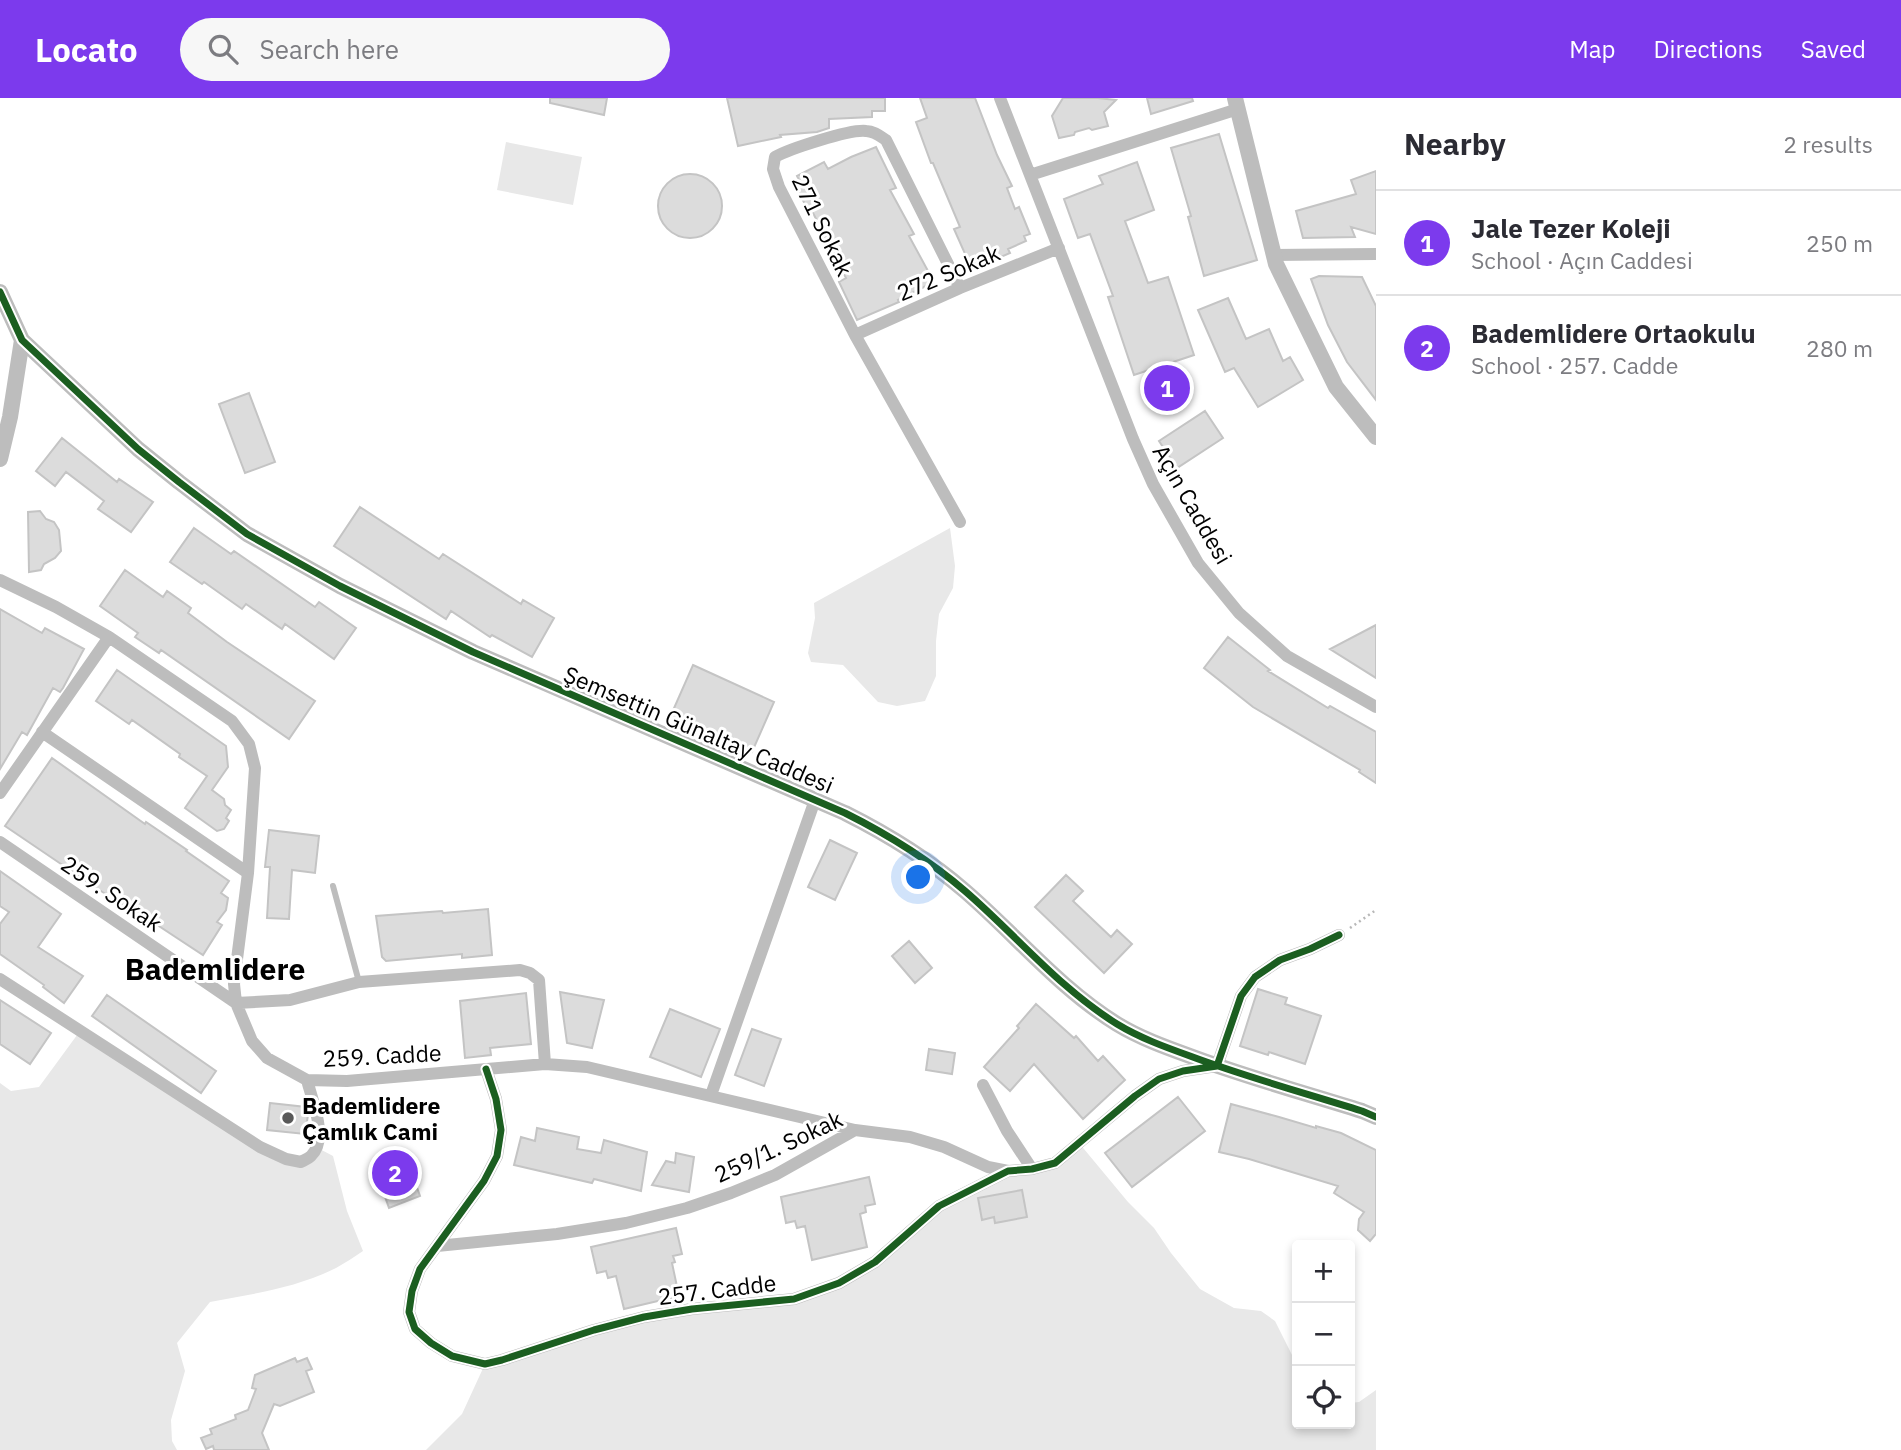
<!DOCTYPE html>
<meta charset="utf-8">
<style>
:root{--surface:#fff;--page:#f7f7f7;--text:#2b2b33;--muted:#7c7c81;--line:#e1e1e2;--accent:#7c3aed}
body{margin:0;font-family:"IBM Plex Sans",sans-serif;background:var(--page);color:var(--text)}
.controls{position:absolute;right:21px;bottom:21px;display:grid;overflow:hidden;border-radius:7px;box-shadow:0 4px 10px #0003}
.controls button{width:63px;height:63px;display:grid;place-items:center;padding:0;border:0;border-bottom:2px solid var(--line);background:var(--surface);color:var(--text);font:35px sans-serif}
.you{position:absolute;left:919px;top:780px;width:24px;height:24px;margin:-18px;border:5px solid #fff;border-radius:50%;background:#1a73e8;box-shadow:0 0 0 10px #1a73e833}
.badge{display:grid;place-items:center;width:46px;height:46px;border-radius:50%;background:var(--accent);color:#fff;font-size:23px;font-weight:700}
.pin{position:absolute;translate:-50% -50%;border:4px solid #fff;box-shadow:0 2px 7px #0006}
.list{margin:0;padding:0;list-style:none}
h2{display:flex;justify-content:space-between;align-items:center;height:91px;margin:0;padding:0 28px;font-size:30px}
h2 small{font-size:23px;font-weight:400;color:var(--muted)}
.list li{display:grid;grid-template-columns:46px 1fr auto;gap:21px;align-items:center;box-sizing:border-box;height:105px;padding:0 28px;border-top:2px solid var(--line)}
.list b{display:block;font-size:26px;white-space:nowrap}
.list p{margin:0;font-size:23px;white-space:nowrap;color:var(--muted)}
.list em{font-size:23px;font-style:normal;color:var(--muted)}
.icon{flex:none;width:38px;height:38px;fill:none;stroke:currentColor;stroke-width:2;stroke-linecap:round;stroke-linejoin:round}
.map{position:relative;flex:none;width:1376px;height:1352px;overflow:hidden}
header{display:flex;align-items:center;gap:42px;box-sizing:border-box;height:98px;padding:0 35px;background:var(--accent);color:#fff}
header strong{font-size:33px}
nav{display:flex;gap:38px;margin-inline-start:auto;font-size:24px}
.search{width:490px;height:63px;background:var(--page);display:flex;align-items:center;gap:18px;box-sizing:border-box;padding:0 24px;border-radius:38px;color:var(--muted);font-size:26px}
main{display:flex}
aside{flex:1;background:var(--surface)}
.map>svg:first-child{display:block}
.green{fill:#e8e8e8}
.building{fill:#dcdcdc;stroke:#c4c4c4;stroke-width:2}
.lines{fill:none;stroke-linecap:round;stroke-linejoin:round}
.path{stroke:#b8b8b8;stroke-width:2.5;stroke-dasharray:2 3.5;stroke-linecap:butt}
.service{stroke:#bdbdbd;stroke-width:6}
.minor{stroke:#bdbdbd;stroke-width:12}
.tertiary{stroke:#bdbdbd;stroke-width:16}
.cycleway-casing{stroke:#fff;stroke-width:11}
.cycleway{stroke:#1b5e20;stroke-width:7}
.poi-dot{fill:#595959;stroke:#fff;stroke-width:2.5}
.labels{text-anchor:middle;dominant-baseline:central;stroke-width:6;stroke-linejoin:round;paint-order:stroke}
.street-label{font-size:23px;fill:#000;stroke:#fff}
.poi-label{font-size:23px;font-weight:bold;fill:#000;stroke:#fff;text-anchor:start}
.district-label{font-size:30px;font-weight:bold;fill:#000;stroke:#fff}
</style>
<header>
<strong>Locato</strong>
<div class="search"><svg class="icon" aria-label="search" viewBox="0 0 24 24"><circle cx="10" cy="10" r="6"/><path d="M15 15l6 6"/></svg>Search here</div>
<nav><a>Map</a><a>Directions</a><a>Saved</a></nav>
</header>
<main>
<div class="map">
<svg width="1376" height="1352" viewBox="0 0 1376 1352">
<rect width="100%" height="100%" fill="#fff"/>
<path class="green" d="M506 44 582 59 573 107 497 92Z
M950 430 955 468 953 490 939 516 936 543V578L925 603 897 608 878 604 843 567 811 564 808 555 815 520 814 505Z
M80 933 260 1049 301 1064 316 1049 333 1058 347 1113 363 1153C354 1159 345 1165 336 1170 296 1190 253 1196 210 1204L177 1245 185 1273 171 1322 172 1343 177 1352H0V985L11 993 39 989Z
M1079 1045 1128 1104 1154 1130 1171 1155 1200 1191 1234 1210 1261 1213 1275 1223 1297 1267V1326H1350V1305L1359 1304 1376 1292V1352H426L462 1316 485 1266 594 1232 753 1206 839 1185 939 1108 1008 1073 1032 1071Z"/>
<path class="building" d="M550 0H607L604 17 550 5Z
M727 0H885V13H872V19L829 21V30L817 34 780 37 781 39 738 48Z
M920 0H975L997 57 1012 88 1007 90 1015 111 1019 109 1030 136 1024 138 1026 143 1008 151 1010 155 980 168 978 164 970 167 954 131 960 129 933 65H931L916 24 927 20Z
M1063 0H1098L1116 2 1104 14 1108 28 1092 32 1089 30 1075 34 1074 37 1059 40 1052 18Z
M1147 0H1192L1193 3 1151 16Z
M1219 36 1257 162 1204 178 1188 119 1191 118 1171 50Z
M876 49 896 90 890 92 914 136 909 138 934 184 898 202 899 204 857 222 839 184 846 180 810 109 807 110 797 91 802 88 797 78 824 64 828 71 851 59Z
M1137 64 1154 112 1125 123 1148 185 1168 179 1194 257 1134 277 1108 199 1113 198 1090 136 1078 140 1064 101 1103 86 1099 78Z
M1376 73V136L1351 129 1355 139 1303 140 1296 113 1356 96 1351 82Z
M658 108a32 32 0 1 1 64 0a32 32 0 1 1-64 0Z
M1319 178 1362 179 1376 208V302L1347 264 1328 227 1311 181Z
M1228 200 1246 241 1269 231 1283 263 1290 259 1303 282 1258 309 1234 270 1225 274 1198 212Z
M249 295 275 364 245 375 219 306Z
M1205 313 1223 340 1177 370 1159 343Z
M62 340 117 384 119 381 153 404 131 434 98 411 104 403 66 374 55 388 36 373Z
M360 409 439 461 443 456 521 506 523 502 554 520 532 559 492 537 490 539 451 513 446 521 334 448Z
M40 413 46 421 54 424 59 432 61 453 55 460 44 466 41 472 29 474 28 414Z
M194 430 231 456 234 453 315 509 319 504 356 530 334 561 285 526 282 531 246 506 242 511 204 484 202 486 170 464Z
M125 472 163 499 167 493 191 510 188 515 227 544 315 603 289 641 161 552 159 555 135 539 138 535 100 508Z
M0 511 42 535 45 530 84 551 63 590 60 594 53 590 27 637 22 634 0 671Z
M1376 527V580L1330 551Z
M1228 539 1270 572 1268 573 1328 610 1330 608 1376 634V685L1359 674 1360 672 1253 609 1204 570Z
M693 567 774 604 752 654 671 617Z
M117 572 226 648 228 669 212 692 224 701 225 707 231 712 226 720 229 723 224 731 217 733 185 710 207 678 179 659 180 656 132 622 129 626 96 603Z
M52 660 145 726 146 724 187 752 186 753 229 783 221 795 228 800 226 812 217 824 222 827 203 857 142 817 140 819 92 787 5 728Z
M269 732 319 738 315 775 292 772 289 821 267 820 270 769H265Z
M830 742 857 755 835 802 808 789Z
M0 773 61 816 38 849 83 878 64 905 43 889 44 887 0 856V826L9 814 0 808Z
M1066 777 1083 793 1073 803 1111 839 1117 832 1132 846 1104 875 1035 809Z
M488 811 492 857 462 860V856L386 863 382 859 376 818 442 813 443 815Z
M909 843 932 870 915 885 892 858Z
M1258 891 1287 900 1285 906 1321 918 1305 966 1269 954 1268 957 1240 948Z
M560 894 604 902 592 950 567 945Z
M526 895 531 946 490 950 491 957 465 960 460 903Z
M107 897 216 973 201 995 92 918Z
M0 902 51 935 30 966 0 946Z
M1036 906 1074 940 1076 938 1098 963 1103 958 1125 982 1083 1021 1034 966 1010 993 984 969 1019 930 1017 928Z
M670 911 720 931 701 979 650 959Z
M752 931 781 941 764 988 735 977Z
M929 951 955 955 952 976 926 972Z
M1178 999 1205 1033 1132 1089 1105 1055Z
M270 1005 306 1009 308 1017 305 1036 267 1032Z
M1231 1006 1279 1019 1316 1030V1028L1341 1035 1376 1052V1136L1370 1143 1358 1132 1359 1121 1364 1114 1334 1095 1338 1088 1249 1061 1219 1054Z
M537 1030 579 1039 577 1051 601 1055 604 1042 647 1054 641 1093 594 1081 592 1085 514 1067 521 1039 535 1043Z
M404 1053 420 1098 389 1110 373 1065Z
M676 1055 694 1059 689 1094 652 1087 666 1063 675 1065Z
M869 1079 875 1106 865 1108 866 1114 860 1116 867 1149 812 1162 805 1128 797 1130 795 1123 786 1125 781 1099Z
M1022 1092 1027 1119 995 1125 994 1119 982 1122 978 1100Z
M676 1130 682 1156 673 1158 675 1164 672 1165 679 1198 624 1211 616 1178 608 1180 606 1173 597 1175 591 1149Z
M295 1260 297 1264 307 1260 312 1271 306 1273 314 1294 280 1308 274 1306 262 1335 269 1352H214L213 1348 206 1351 201 1340 212 1336 210 1331 236 1321 235 1317 248 1312 256 1291 252 1290 255 1277Z"/>
<g class="lines">
<path class="path" d="M1350 830 1376 812"/>
<path class="service" d="M333 788 359 884"/>
<path class="minor" d="M1000 0 1133 341 1153 386 1198 465 1239 515 1287 558 1376 609
M1030 77 1238 11
M1273 157 1376 156
M960 190 886 42C880 38 874 33 866 33 850 31 789 51 775 59L773 71 779 89 855 237 960 424
M855 237 960 190 1059 150
M0 482 56 509 109 539 232 623 249 646 255 670 248 775 236 869 234 886 236 905 252 943 267 960 307 982
M42 634 248 775
M0 695 109 539
M0 744 236 905
M0 881 260 1049 286 1061 301 1064C304 1062 308 1061 311 1058 329 1041 312 1002 307 982L347 983 545 966 587 969 855 1032
M236 905 290 902 359 884 520 872 530 875 539 882 545 966
M486 971 496 1001 501 1032 497 1058 484 1083 420 1171 412 1193 409 1214 415 1231 431 1245 452 1258 485 1266 502 1262 594 1232 644 1219 692 1211 794 1201 839 1185 875 1164 939 1108 1008 1073 1032 1071 1055 1065 1135 998 1159 981 1183 973 1217 968 1241 898 1255 879 1280 862 1310 851 1339 837
M983 987 1007 1033 1032 1071
M711 997 815 702
M437 1148 557 1136 626 1125 687 1110 731 1095 775 1077 855 1032 910 1039 944 1049 988 1069 1008 1073"/>
<path class="tertiary" d="M1235 0 1276 166 1336 289 1376 339
M0 194 22 242 138 351 179 384 247 436 340 488 473 554 845 715C889 737 928 761 965 793 1016 837 1059 890 1117 926 1140 940 1165 949 1190 958 1246 979 1305 995 1362 1013L1376 1019
M0 361 10 319 22 242"/>
<g class="cycleway-casing">
<path id="cycleway" d="M0 194 22 242 138 351 179 384 247 436 340 488 473 554 845 715C889 737 928 761 965 793 1016 837 1059 890 1117 926 1140 940 1165 949 1190 958 1246 979 1305 995 1362 1013L1376 1019
M486 971 496 1001 501 1032 497 1058 484 1083 420 1171 412 1193 409 1214 415 1231 431 1245 452 1258 485 1266 502 1262 594 1232 644 1219 692 1211 794 1201 839 1185 875 1164 939 1108 1008 1073 1032 1071 1055 1065 1135 998 1159 981 1183 973 1217 968 1241 898 1255 879 1280 862 1310 851 1339 837"/>
</g>
<use href="#cycleway" class="cycleway"/>
</g>
<circle class="poi-dot" cx="288" cy="1020" r="7"/>
<g class="labels">
<g class="street-label">
<text transform="translate(823 127) rotate(64)">271 Sokak</text>
<text transform="translate(948 174) rotate(-23)">272 Sokak</text>
<text transform="translate(1193 406) rotate(60)">Açın Caddesi</text>
<text transform="translate(699 631) rotate(23)">Şemsettin Günaltay Caddesi</text>
<text transform="translate(112 795) rotate(34)">259. Sokak</text>
<text transform="translate(382 957) rotate(-3)">259. Cadde</text>
<text transform="translate(778 1048) rotate(-25)">259/1. Sokak</text>
<text transform="translate(717 1191) rotate(-7)">257. Cadde</text>
</g>
<g class="poi-label">
<text x="302" y="1007">Bademlidere<tspan x="302" dy="26">Çamlık Cami</tspan></text>
</g>
<g class="district-label">
<text x="215" y="870">Bademlidere</text>
</g>
</g>
</svg>
<div class="controls">
<button>+</button>
<button>−</button>
<button><svg class="icon" aria-label="locate" viewBox="0 0 24 24"><circle cx="12" cy="12" r="6"/><path d="M12 2v4M12 18v4M2 12h4M18 12h4"/></svg></button>
</div>
<div class="you"></div>
<div class="pin badge" style="left:1167px;top:290px">1</div>
<div class="pin badge" style="left:395px;top:1075px">2</div>
</div>
<aside>
<h2>Nearby<small>2 results</small></h2>
<ul class="list">
<li><span class="badge">1</span><div><b>Jale Tezer Koleji</b><p>School · Açın Caddesi</p></div><em>250 m</em></li>
<li><span class="badge">2</span><div><b>Bademlidere Ortaokulu</b><p>School · 257. Cadde</p></div><em>280 m</em></li>
</ul>
</aside>
</main>
